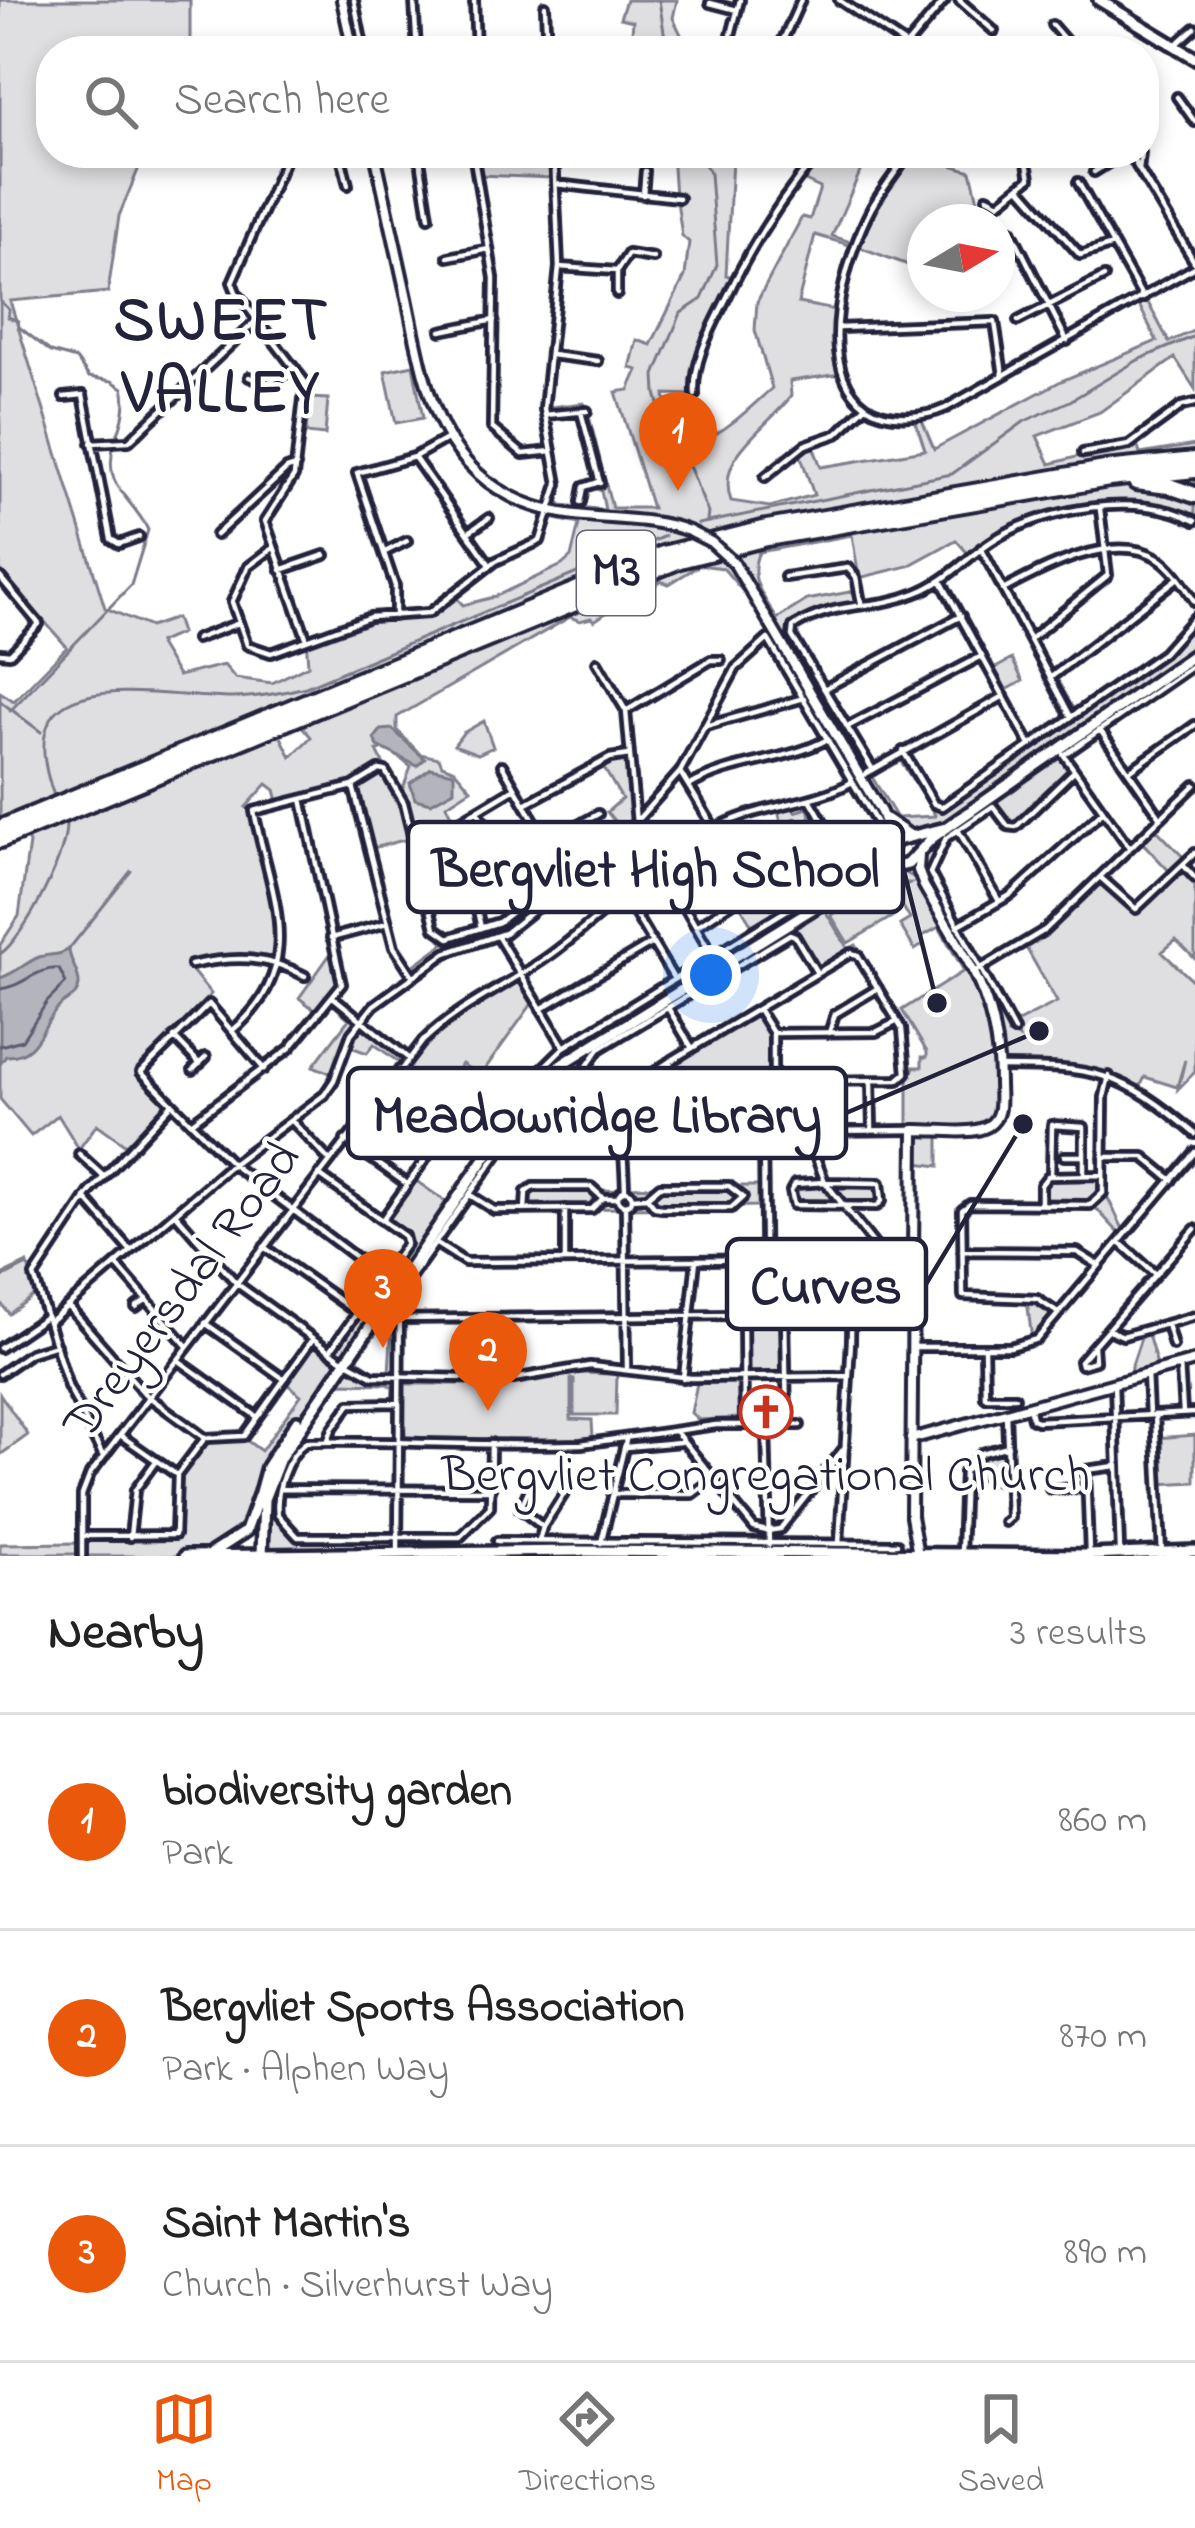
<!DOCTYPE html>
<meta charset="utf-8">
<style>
:root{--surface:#fff;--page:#f2f2f2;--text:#222;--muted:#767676;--line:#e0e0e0;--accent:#ea580c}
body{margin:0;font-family:"Indie Flower",sans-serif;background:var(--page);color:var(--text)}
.compass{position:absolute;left:907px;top:204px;width:108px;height:108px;border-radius:50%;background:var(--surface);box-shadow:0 6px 18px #0003;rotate:80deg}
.you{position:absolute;left:711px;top:975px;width:42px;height:42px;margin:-30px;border:9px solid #fff;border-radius:50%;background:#1a73e8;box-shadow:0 0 0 18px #1a73e833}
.badge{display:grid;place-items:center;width:78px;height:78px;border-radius:50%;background:var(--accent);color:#fff;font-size:39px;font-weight:700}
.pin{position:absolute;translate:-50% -99px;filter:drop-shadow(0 3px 6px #0008)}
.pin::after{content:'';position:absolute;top:63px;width:42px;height:36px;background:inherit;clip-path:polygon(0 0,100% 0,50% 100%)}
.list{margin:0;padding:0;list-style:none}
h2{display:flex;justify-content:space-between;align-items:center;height:156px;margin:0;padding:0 48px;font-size:51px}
h2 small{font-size:39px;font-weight:400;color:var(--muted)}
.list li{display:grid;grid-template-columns:78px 1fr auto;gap:36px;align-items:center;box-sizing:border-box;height:216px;padding:0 48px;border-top:3px solid var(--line)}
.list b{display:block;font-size:45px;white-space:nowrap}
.list p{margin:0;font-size:39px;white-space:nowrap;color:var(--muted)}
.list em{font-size:39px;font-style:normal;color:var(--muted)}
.icon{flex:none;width:66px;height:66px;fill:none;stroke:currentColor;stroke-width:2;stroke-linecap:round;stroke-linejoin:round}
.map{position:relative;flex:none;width:1195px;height:1556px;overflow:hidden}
.search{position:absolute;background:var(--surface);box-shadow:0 6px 18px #0003;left:36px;right:36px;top:36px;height:132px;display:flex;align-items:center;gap:30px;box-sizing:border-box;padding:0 42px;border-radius:48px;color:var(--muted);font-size:45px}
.sheet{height:804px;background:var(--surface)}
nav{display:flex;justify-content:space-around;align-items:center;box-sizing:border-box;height:168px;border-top:3px solid var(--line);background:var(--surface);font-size:33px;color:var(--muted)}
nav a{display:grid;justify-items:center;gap:6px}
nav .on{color:var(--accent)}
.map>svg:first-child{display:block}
.green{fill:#dfdfe2;stroke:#80808e;stroke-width:3;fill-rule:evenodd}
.water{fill:#b4b4bc;stroke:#7a7a88;stroke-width:3}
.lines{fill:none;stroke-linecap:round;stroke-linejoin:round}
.shore{stroke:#5c5c6f;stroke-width:3}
.stream{stroke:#7a7a88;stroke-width:3}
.minor-casing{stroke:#22223b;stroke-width:14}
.tertiary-casing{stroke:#22223b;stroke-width:16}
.secondary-casing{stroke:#22223b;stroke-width:18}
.motorway-casing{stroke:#22223b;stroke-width:22}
.minor{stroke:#fff;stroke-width:4.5}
.tertiary{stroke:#fff;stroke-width:8}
.secondary{stroke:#fff;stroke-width:9}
.motorway{stroke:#fff;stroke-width:14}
.tertiary-bridge-casing{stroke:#22223b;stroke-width:16;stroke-linecap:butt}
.tertiary-bridge{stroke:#fff;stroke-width:8}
.labels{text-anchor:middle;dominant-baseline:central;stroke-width:9;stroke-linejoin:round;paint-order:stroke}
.shield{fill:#fff;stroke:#646476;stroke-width:3}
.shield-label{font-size:48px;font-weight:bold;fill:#22223b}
.street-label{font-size:51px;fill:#22223b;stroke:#fff}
.poi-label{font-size:51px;fill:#22223b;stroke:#fff}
.district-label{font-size:63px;font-weight:bold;letter-spacing:3px;fill:#22223b;stroke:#fff}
.leader{fill:none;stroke:#22223b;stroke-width:4.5}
.callout-dot{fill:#22223b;stroke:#fff;stroke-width:4.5}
.callout{fill:#fff;stroke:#22223b;stroke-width:4.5}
.callout-label{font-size:54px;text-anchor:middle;font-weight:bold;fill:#22223b}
</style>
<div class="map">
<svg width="1195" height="1556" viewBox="0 0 1195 1556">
<rect width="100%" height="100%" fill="#fff"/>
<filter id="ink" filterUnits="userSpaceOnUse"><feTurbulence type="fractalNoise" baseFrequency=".00833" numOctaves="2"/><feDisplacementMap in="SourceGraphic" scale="24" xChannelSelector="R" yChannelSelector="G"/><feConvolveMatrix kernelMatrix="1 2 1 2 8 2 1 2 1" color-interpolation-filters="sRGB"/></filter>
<g filter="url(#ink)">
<path class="green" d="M0 0H190V51H51V153H145L119 216 108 292 10 301 105 608 150 627 176 618 181 633 158 643 178 676 224 665 235 678 272 683 308 665 306 637 374 616 424 615 453 594 463 605 494 597 562 565 571 557 579 524 556 519 559 502 562 505 605 510 601 491 595 488 579 418 554 417 551 420 549 407 584 403 587 408 612 508H652L616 392 629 390 638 370 630 368 637 340 651 345 685 276 689 242 682 236 677 201 647 197V193L675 196 672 153H726L732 159 726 275 735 278 701 354 694 395 665 394C676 485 736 420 772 388L755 330 757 302 802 217 810 219 820 188 799 178 819 153 862 156 856 168 860 172 832 236 857 244 856 247 815 235 798 303 840 311 838 360 841 374 790 381 791 396C767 429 715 455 731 501L770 507 814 495 799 451 812 443 821 467 925 450 914 416H920L934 449 1061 381 1157 341 1138 303 1145 297 1169 342 1195 330V389L1175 358 1100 412 1037 436 1050 464 1136 441 1140 454 1195 445V521C1117 490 1038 513 971 557L956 540 908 566 859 578 852 535 759 552C747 578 763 596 777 619L807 600 860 590 861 603 818 613 793 627 791 633 872 769 903 751 939 808 1169 647 1195 617V654L1060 748 1074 771 1018 825 1009 827 993 806 946 838 930 873 982 968 974 973 991 1008 998 1113 981 1128 908 1130V1077L905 1076 902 1029 857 955 853 953 817 973 793 934 599 1049C573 1074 571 1099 572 1134H558L538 1126 532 1133 510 1137 401 1290 397 1403 392 1400 393 1388 388 1384 340 1383 300 1438 306 1442 284 1475 277 1509 292 1534 397 1537 399 1553 262 1555 270 1477 432 1232 408 1258 278 1448 249 1527 226 1546 196 1556H82V1536L175 1535 177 1475 208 1437H242L261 1451 301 1395 283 1381 313 1339 329 1351 405 1247 404 1236 382 1220 412 1178 452 1206 540 1084 717 965 712 955 858 868 879 828 852 782 860 777 770 623 764 626 746 595 723 568 700 565 669 584 660 581 645 593 642 589 594 621 591 618 580 621 570 617 397 717V730L420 754 439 758 442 765 455 770 471 789 446 805 454 820 419 835 415 832 402 791 411 767 386 747 377 751 384 765 381 770 403 804 412 838 369 849 353 786 279 805 275 790 267 784 246 807 253 812 280 922 273 962 254 959 189 967 211 994 137 1070 170 1105 130 1148 97 1124 79 1149 58 1115 31 1136 0 1099V945L19 916 29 843 26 837 0 848V692L14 701 67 647 0 571ZM300 724 311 737 291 757 279 733ZM900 760 935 815V816L897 818 872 777ZM886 819 910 835 938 833 918 858 920 881 897 868 869 873 889 843ZM872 882 911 883 895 893 910 919 900 925 915 950 924 944 921 937 939 927 964 971 902 1010 927 1052V1057H922V1067H914L911 1075 904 1026 856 945 848 949 826 912ZM388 1316 392 1318 389 1373 374 1371 357 1359Z
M626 0H677L673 18 689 51H623L641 49 639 34 632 33 633 21 620 18Z
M475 153H552L553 178 478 175Z
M911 153 971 171 983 222H925V271L859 247 871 214Z
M413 365 423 418 396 423 385 371Z
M309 398 328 399 325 435 306 433Z
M1012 659 1023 681 1003 692 992 670Z
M484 721 493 747 478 754 454 745 463 733Z
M625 758 633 822 613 844 536 904V898L590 856 619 827 607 812 622 799 602 765Z
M793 808 795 812 808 808 812 825H818L822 838 802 843 796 818 781 822 778 811Z
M1153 826 1187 861 1183 865 1195 878V959L1176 940 1162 952 1195 983V1072L1178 1089 1185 1060 1177 1087 1145 1077 1140 1087 1086 1067 1004 1064 996 1013 979 971 1010 1026 1008 1034 1019 1038 1014 1024 1057 1002 1024 944 1045 930 1100 877 1133 909 1173 875 1139 839Z
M789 868 805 896 753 927 728 886Z
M878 887 895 915 848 943 831 915Z
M528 904 533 906 532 911 497 935 454 947 418 971 410 968 447 941 492 927Z
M331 953H335L342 983 319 1013 299 998Z
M520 978 534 1001 480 1076 462 1064 440 1097 405 1072C419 1027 480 1001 520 978Z
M334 1002 357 1021 335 1075 313 1066 349 1019 331 1003Z
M758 1009 773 1033V1082L681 1080 669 1062Z
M363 1024 402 1055 401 1064 374 1044 367 1053 348 1046Z
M920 1133H939V1166L917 1163Z
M1103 1175 1102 1195 1107 1196 1123 1229 1119 1233 1092 1204 1041 1205 1046 1178Z
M880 1183V1204L794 1205 795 1184Z
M660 1186H764V1206L628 1208 627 1204 623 1208 525 1210 526 1192 533 1187 627 1191V1187Z
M27 1263 37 1293 9 1314 0 1302V1276Z
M1027 1300H1036L1053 1312 1032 1340Z
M785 1315 786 1377H744L743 1316Z
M1147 1331 1158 1369 1128 1377 1143 1332Z
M571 1373 617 1374 616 1415H574V1380L571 1379V1419L592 1420 593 1439H405V1384H514Z
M697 1383H737L739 1418 699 1420 691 1413Z
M0 1394 28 1435 0 1455Z
M1195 1435V1482L1158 1484 1156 1438Z
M1008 1446 1009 1489 983 1482 966 1467 978 1456Z
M77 1543 80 1550 76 1554H0V1544Z"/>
<path class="water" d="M392 729 425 759 417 766 378 746 374 739 381 730Z
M431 768 454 773V790L431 803 415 799 410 783Z
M69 949C69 961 80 973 79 985 77 998 67 999 60 1006 40 1025 39 1057 6 1056L0 1064V978C16 973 25 963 39 957 52 953 58 957 69 949Z"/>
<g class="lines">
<path class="shore" d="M0 989C23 987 36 967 59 969L66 983 47 1002 22 1040 0 1046"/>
<path class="stream" d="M659 0 667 51
M693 153 701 157 710 174 717 265 702 299 681 313 655 375 656 393 672 452 690 468 708 513 707 521
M0 301 9 310 8 317 18 321 19 327 51 352 76 359 89 377 112 381 123 388C128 406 122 424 115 441
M698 524 952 474 1025 421 1070 401 1138 360 1195 336
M0 701 41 732
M10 711 131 585 148 530C132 496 102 489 114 444
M56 801C0 657 149 697 231 698 256 698 281 693 306 687L665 536
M69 949 131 871
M0 954C23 940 73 845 65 820
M0 1279 27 1265"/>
<g class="minor-casing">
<path id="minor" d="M354 0 364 51
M414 0 417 51
M474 0 476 51
M839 0 906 45
M959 0 994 31
M710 3 737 10
M545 6 547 51
M1052 25 1072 48
M546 44 611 51
M1177 44 1195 28
M727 51 740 0
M778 51 801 0
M902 51 945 0
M1077 51H1080
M1177 97 1195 122
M288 153 232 282 236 292 305 382 294 476 265 521 306 637
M340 153 348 185
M419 153 429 217
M473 153 494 278 492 428 523 454 552 451
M777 153 811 163
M909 153C897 171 883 188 872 207 846 255 812 367 866 406 887 421 924 418 946 408L1195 267
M920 153 936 157 954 153
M1129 153 1195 263
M1139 170 1141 153
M1094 172 1124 153
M1078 182 1143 298
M556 184 679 198
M1020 187 1080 255 1113 245
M643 195 645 171
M987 197 999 203 1030 178 1025 153
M1011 230 1067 341
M448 257 489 249
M559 267 617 271
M617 271 628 254 653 258
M617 271V294
M1018 321 1104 277
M839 328 995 322 1003 375
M441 331 494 320
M551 355 598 361
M249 377 266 383 296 369
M695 395C693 359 712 328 727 297 752 243 781 199 819 153
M64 397 83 395 111 539 119 544 139 537
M581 412 600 483
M545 415 587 411
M91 443 129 441 257 320
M1083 453 1129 445 1182 406 1195 403
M414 457 490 565
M765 477 805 445 837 434 866 406
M581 502 584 487 599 482
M469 532 489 518
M216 535 287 469 296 466
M273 548 248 567 232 602 247 645 271 653 370 617 429 613 496 561 540 541 558 484 544 409 559 267 554 153
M981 548 1071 717
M385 552 407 541
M281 570 325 555
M0 577 39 624 10 654 0 653
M785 577 848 568 856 577 861 602
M941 581 1030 745
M1003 590C1044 568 1113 531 1158 558 1174 568 1184 586 1195 602
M395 616V586L357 473 414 457 448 438
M196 639 239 623
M1030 639 1108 575 1100 509
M597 662 626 711 636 823 718 965
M1050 678 1178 578
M824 689 961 616
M626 711 711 660H721
M706 726 804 698
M849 726 982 656
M1100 730 1161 818
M903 751 934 804 942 807 1163 653 1195 617
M1063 754 1129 847
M1064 755 1195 664
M873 770 792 636 793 627C839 599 872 611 916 593 946 582 966 558 992 541 1043 508 1140 491 1195 521
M1131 770 1195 725
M680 772 714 828
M862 776 1004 696
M353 786 394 947 413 976
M689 786C733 760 784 763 828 739
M810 799 852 871
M527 803 610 758 629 755
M477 811 537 908
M958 830 999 901
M414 840 440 833 515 788
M696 841 732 903 697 926
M548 842 598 814
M1183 865 1195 878
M1100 877 1136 909 1195 853
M423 884 463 876 474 896 481 928
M625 897 674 979
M957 926 1012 894 1103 811
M498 937 563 1045
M331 938 387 923
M191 965C231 956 267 955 305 976
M973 973 1045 930 1195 785
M333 997 408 1058
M668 1008 692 1048
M541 1009 652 943
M758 1009 773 1033V1082
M233 1030C311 965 269 890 254 811L353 786 379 770 385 771 404 803 435 928 449 938 499 922 564 872 502 765
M1014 1031 930 873 946 838 993 806 1008 826 1016 827 1074 771
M773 1033 876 1032 896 1022
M829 1033 835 1014 878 988
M174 1037 200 1064
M999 1067C1094 1067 1122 1071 1195 1134
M264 1069 209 1004 141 1072 233 1165 382 1277
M193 1070 206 1057
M399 1070 458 1112
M871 1081 872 1129
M733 1082 734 1131
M372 1105 432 1147
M523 1115 543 1130 558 1134 914 1130
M292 1121 329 1160
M191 1123 290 1048 342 984 302 799
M806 1131 825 1182 884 1257
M763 1132 765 1316
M572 1134 575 1083 599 1049 790 934 795 936 817 973
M345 1140 407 1184
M79 1154 102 1175
M1064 1156H1084
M1103 1157H1144L1172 1180
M319 1175 404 1236 406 1244 330 1351
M1051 1176 1052 1125 1084 1127V1175
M825 1182 880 1183 882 1201 877 1206 794 1205 791 1191 795 1184Z
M625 1191C624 1126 608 1101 669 1062L851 953 858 955 902 1029 906 1073 898 1080 688 1082 678 1078 669 1062
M618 1198a7 7 0 1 1 14 0a7 7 0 1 1-14 0Z
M470 1195 494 1210 592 1209 603 1198H618
M85 1198 131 1251
M632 1198 647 1197 655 1207 662 1208H731L743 1197 729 1186H660L647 1197
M1041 1203V1185L1048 1176 1103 1175
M625 1205 627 1367
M565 1209V1261
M525 1210 526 1192 533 1187H591L603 1198
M175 1213 236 1283 340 1358 373 1376 513 1379 590 1366 691 1378 849 1376
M1119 1242 1155 1274
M435 1243 465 1262 910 1258
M264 1247 357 1313
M962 1251 1077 1252 1098 1265
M116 1264 187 1346
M68 1306 145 1394 205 1438
M136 1307 147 1299
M1058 1313 1037 1299 963 1296 962 1210 970 1204 1090 1205 1103 1193 1104 1097 1109 1076
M785 1315 787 1423
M743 1316 744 1424
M398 1319 815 1314
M49 1322 226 1169 324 1095 334 1080 351 1034 374 1005 446 953 505 933 616 844 680 772 736 668 768 639 878 825 879 832 862 864 564 1047 513 1097 480 1083 382 1220
M205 1323 284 1379
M1167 1324 1173 1346
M1109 1330 1123 1336 1195 1316
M912 1347H1010L1037 1339 1195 1152
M0 1348 47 1316
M984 1348 985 1397H1015
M178 1360 256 1416
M1080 1361 1195 1229
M1080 1361 1081 1365 1095 1361 1094 1346
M1180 1365 1183 1413
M0 1374 30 1353 56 1345
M1147 1374 1149 1415
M479 1378V1318
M683 1378 696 1260
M1114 1383 1120 1551
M1029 1406 1032 1419 1037 1421 1195 1413
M1155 1415 1162 1553
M766 1425 769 1545
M676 1432 754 1528 767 1531
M120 1435 177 1475
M207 1438 244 1436 313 1339
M328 1440 332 1429 350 1404 397 1403
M491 1443 490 1507 460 1537H298L278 1515C275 1491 286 1457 306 1442 397 1440 489 1447 581 1444L716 1425H800
M626 1447 680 1442
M103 1456 68 1386 34 1276 89 1193 171 1105
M1009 1470 1027 1469
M530 1487 520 1509 543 1527
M280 1489 491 1490
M1050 1489 1086 1488
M616 1494H693L713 1479
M1005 1522 1010 1517 1006 1413
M767 1531 780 1529 845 1447
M84 1536 175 1535 177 1475 205 1438
M130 1537 135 1490 156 1461
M497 1541 897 1544
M539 1541 543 1527 576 1475
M601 1543 626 1440
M839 1544 851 1341 852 1258
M398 1550 400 1293 510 1137 529 1135 538 1125
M1089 1552 1086 1470 1116 1466
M961 1555 964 1472 982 1453 1008 1446
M82 1556V1495L90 1474 423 1041C461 1004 510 985 553 953 607 913 662 855 722 825 764 804 811 805 852 782"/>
</g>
<g class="tertiary-casing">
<path id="tertiary" d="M342 0 353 51
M375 153C386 201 396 250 407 298 425 385 437 473 534 506 584 523 640 513 689 531
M734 563 881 812 889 834 888 849
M885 818 910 835
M911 1439 1195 1361
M918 1555 911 1516 914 1130C934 1129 971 1136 988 1126 1003 1117 999 1098 999 1083 999 996 965 958 924 886L918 870 919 855"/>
</g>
<g class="secondary-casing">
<path id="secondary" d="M1099 0 1195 58
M872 873 908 864 932 838 1195 654
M259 1496 267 1467 297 1421
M212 1553 246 1531 259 1495
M262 1555 264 1499 280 1458 494 1145 556 1068 862 878 879 864 897 840 946 828
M185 1556 577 1551 1089 1555 1195 1551"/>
</g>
<g class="motorway-casing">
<path id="motorway" d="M1136 482 1169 486 1195 495
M0 828 663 554 767 528 1105 469 1195 460
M0 840 680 560 767 538 1109 479 1195 470"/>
</g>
<use href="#minor" class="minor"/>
<use href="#tertiary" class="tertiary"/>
<use href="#secondary" class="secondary"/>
<use href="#motorway" class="motorway"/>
<g class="tertiary-bridge-casing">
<path id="tertiary-bridge" d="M689 531 711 542 734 563"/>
</g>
<use href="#tertiary-bridge" class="tertiary-bridge"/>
</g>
</g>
<defs>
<g id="church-ring" transform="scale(2.7)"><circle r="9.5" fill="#fff" stroke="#c8321e" stroke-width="1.5"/><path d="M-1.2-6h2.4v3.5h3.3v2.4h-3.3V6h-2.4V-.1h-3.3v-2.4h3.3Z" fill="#c8321e"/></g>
</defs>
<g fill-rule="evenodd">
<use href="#church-ring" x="766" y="1412"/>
</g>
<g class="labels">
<rect class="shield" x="577" y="531" width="78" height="84" rx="9"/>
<g class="shield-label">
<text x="616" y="573">M3</text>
</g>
<g class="street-label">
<text transform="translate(184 1292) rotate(-53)">Dreyersdal Road</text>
</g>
<g class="poi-label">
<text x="766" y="1477">Bergvliet Congregational Church</text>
</g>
<g class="district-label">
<text x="222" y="324">SWEET<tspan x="222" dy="72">VALLEY</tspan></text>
</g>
</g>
<path class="leader" d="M937 1003L903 867M1039 1031L846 1113M1023 1124L926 1284"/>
<g class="callout-dot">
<circle cx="937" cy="1003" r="12"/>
<circle cx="1039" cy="1031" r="12"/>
<circle cx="1023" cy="1124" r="12"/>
</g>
<g class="callout">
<rect x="408" y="822" width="495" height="90" rx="12"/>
<rect x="348" y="1068" width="498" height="90" rx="12"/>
<rect x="727" y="1239" width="199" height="90" rx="12"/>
</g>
<g class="callout-label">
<text x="656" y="886">Bergvliet High School</text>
<text x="597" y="1132">Meadowridge Library</text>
<text x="826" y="1303">Curves</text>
</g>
</svg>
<svg class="compass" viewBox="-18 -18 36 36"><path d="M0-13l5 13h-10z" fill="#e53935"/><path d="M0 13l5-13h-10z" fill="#767676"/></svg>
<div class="you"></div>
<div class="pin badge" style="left:678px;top:491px">1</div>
<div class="pin badge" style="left:488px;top:1411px">2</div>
<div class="pin badge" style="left:383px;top:1348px">3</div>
<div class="search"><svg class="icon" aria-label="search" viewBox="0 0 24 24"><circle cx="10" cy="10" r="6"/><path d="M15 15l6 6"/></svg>Search here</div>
</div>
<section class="sheet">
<h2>Nearby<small>3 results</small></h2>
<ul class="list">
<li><span class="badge">1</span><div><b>biodiversity garden</b><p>Park</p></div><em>860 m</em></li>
<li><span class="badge">2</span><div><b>Bergvliet Sports Association</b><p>Park · Alphen Way</p></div><em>870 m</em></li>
<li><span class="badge">3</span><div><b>Saint Martin's</b><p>Church · Silverhurst Way</p></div><em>890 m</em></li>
</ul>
</section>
<nav>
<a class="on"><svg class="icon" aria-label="map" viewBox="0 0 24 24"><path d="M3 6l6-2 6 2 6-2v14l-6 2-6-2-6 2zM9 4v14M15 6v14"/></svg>Map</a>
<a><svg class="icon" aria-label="directions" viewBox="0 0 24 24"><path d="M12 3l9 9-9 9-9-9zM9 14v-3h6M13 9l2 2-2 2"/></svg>Directions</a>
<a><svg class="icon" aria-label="saved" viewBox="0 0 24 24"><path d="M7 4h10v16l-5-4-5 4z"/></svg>Saved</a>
</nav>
